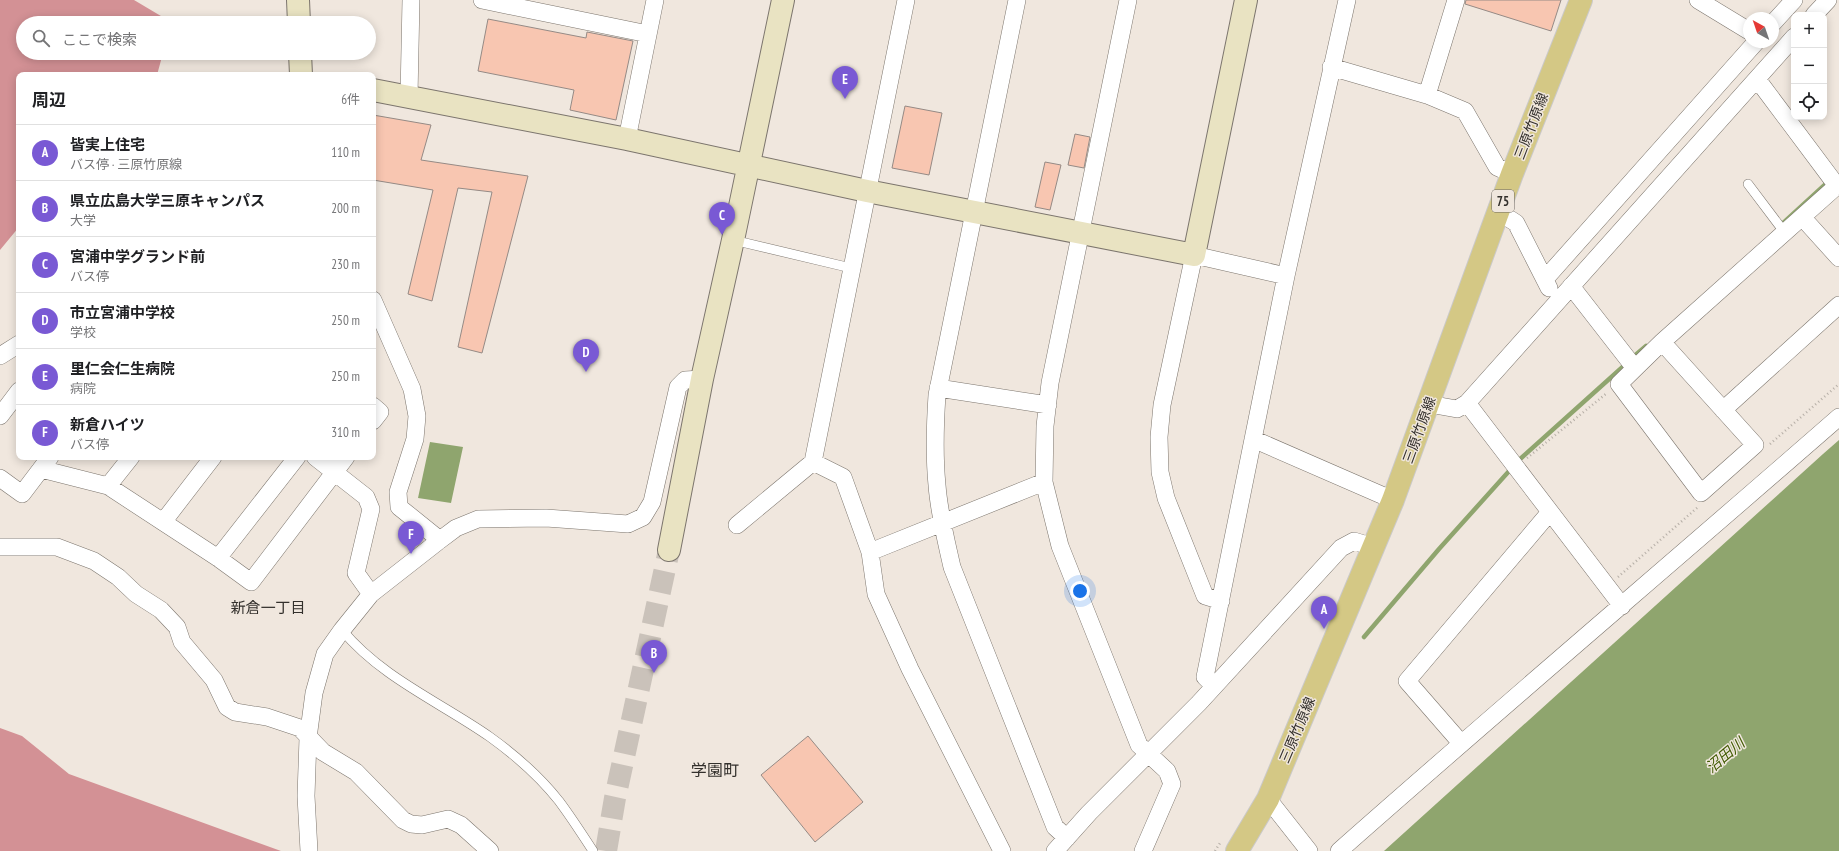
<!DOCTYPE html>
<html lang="ja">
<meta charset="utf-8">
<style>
:root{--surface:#fff;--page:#f6f6f6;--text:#202124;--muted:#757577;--line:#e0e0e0;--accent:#7959d4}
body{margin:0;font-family:"PT Sans Narrow","Noto Sans JP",sans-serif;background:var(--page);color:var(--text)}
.controls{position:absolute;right:12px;top:12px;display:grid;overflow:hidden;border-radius:8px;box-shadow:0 2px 10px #0003}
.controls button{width:36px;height:36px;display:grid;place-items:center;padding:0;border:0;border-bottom:1px solid var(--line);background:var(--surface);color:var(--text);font:20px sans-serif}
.compass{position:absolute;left:1743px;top:12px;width:36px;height:36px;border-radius:50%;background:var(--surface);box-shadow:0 2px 10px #0003;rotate:320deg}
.you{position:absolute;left:1080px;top:591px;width:14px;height:14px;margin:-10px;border:3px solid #fff;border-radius:50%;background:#1a73e8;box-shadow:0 0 0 6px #1a73e833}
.badge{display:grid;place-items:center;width:26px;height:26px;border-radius:50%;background:var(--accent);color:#fff;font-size:13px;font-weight:700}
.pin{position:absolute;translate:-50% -33px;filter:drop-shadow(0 1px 2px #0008)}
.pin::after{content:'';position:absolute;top:21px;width:14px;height:12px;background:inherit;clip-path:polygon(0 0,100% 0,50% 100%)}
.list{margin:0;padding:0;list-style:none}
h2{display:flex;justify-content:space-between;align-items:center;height:52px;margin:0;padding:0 16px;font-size:17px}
h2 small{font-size:13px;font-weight:400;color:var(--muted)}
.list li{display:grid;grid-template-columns:26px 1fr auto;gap:12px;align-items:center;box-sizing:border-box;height:56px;padding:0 16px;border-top:1px solid var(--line)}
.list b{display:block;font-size:15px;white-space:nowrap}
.list p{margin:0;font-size:13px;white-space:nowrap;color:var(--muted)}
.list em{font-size:13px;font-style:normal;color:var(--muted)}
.icon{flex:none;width:22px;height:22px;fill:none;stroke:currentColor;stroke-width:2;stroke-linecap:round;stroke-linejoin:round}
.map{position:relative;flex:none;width:1839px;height:851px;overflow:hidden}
.search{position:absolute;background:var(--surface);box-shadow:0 2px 10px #0003;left:16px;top:16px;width:360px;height:44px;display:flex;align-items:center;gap:10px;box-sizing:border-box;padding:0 14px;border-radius:22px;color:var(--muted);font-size:15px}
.panel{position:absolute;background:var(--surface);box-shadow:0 2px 10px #0003;left:16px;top:72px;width:360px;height:388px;border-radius:8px}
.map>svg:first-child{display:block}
.forest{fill:#d39195}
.water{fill:#8fa56e}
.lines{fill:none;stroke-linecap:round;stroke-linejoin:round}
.stream{stroke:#8fa56e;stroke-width:4.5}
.building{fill:#f8c6b1;stroke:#958a85}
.secondary-tunnel{stroke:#cac2ba;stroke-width:22;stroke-dasharray:22 11;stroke-linecap:butt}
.lane-casing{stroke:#7c756d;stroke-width:10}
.street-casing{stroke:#7c756d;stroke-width:18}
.secondary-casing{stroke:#7c756d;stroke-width:24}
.primary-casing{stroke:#cac9c8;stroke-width:24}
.path{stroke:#b5aea6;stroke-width:2.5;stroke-dasharray:1 3;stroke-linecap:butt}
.lane{stroke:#fff;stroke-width:9}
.street{stroke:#fff;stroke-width:17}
.secondary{stroke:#e9e3c2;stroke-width:22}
.primary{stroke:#d4c885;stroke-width:22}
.labels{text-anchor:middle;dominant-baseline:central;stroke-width:3;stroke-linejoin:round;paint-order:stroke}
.shield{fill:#f0e7de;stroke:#6c6761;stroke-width:1}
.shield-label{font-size:13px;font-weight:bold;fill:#33302c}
.street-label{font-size:14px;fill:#33302c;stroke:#f0e7de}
.neighbourhood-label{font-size:15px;fill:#33302c;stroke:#f0e7de}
.water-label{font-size:15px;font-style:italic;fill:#415b02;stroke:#f0e7de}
.quarter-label{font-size:16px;fill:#33302c;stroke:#f0e7de}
</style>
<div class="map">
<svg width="1839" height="851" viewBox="0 0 1839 851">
<rect width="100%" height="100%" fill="#f0e7de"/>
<path class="forest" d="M0 0H134L171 22 23 23V53H163L157 75H19V227L0 250Z
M0 728 22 736 69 774 281 851H0Z"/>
<path class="water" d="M1839 440V851H1384L1823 454Z
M430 442 463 447 451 503 418 498Z"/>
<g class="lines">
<path class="stream" d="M1781 225 1829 181
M1632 358 1646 346
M1364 637 1439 549 1519 460 1627 363"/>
</g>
<path class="building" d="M1466 0H1561L1551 31 1465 4Z
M488 19 586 38 587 32 633 41 616 120 570 110 574 90 478 71Z
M905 106 942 113 929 175 892 168Z
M373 115 431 125 421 160 528 176 482 353 458 347 492 192 458 188 432 301 408 294 433 190 373 180Z
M1075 134 1090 137 1084 168 1068 165Z
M1045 162 1061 165 1050 210 1035 207Z
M808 736 863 802 815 842 761 775Z"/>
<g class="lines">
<path class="secondary-tunnel" d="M606 851 615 798 669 550"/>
<g class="lane-casing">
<path id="lane" d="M1748 184 1785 233
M733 240 851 268
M342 630C382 678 440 702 490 737 515 755 540 777 559 801 571 817 582 834 593 851"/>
</g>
<g class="street-casing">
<path id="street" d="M482 0 648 34
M1017 0 937 395C935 425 934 455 937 485 939 513 946 540 952 567L1055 827 1067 838
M1128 0 1050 383 1045 426 1044 482 1060 546 1139 745 1167 771 1172 784 1143 851
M1698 0 1749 31
M1814 15 1828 0
M1773 23 1794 0
M1331 67 1427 95 1465 111 1497 167 1512 174
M1757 79 1837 186
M1427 95 1456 0
M409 96 411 0
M627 139 655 0
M1499 212 1516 223 1549 288
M1802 217 1839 258
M1545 279 1756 42
M1571 286 1634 367
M373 300 412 389 417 416 415 439 398 492 399 507 440 540
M1662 342 1755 445 1701 493 1619 384 1662 342 1839 184
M0 356 19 344
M938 388 1048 405
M1467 403 1622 606
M1429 404 1457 409 1467 403 1794 37
M373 406 380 412 373 421
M1723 410 1839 305
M0 416 19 391
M1253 439 1393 500
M315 457 366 497 371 509 356 573 371 594
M813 462 843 477 870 552 876 594 910 669 1002 851
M41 469 108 486 218 558 251 582 346 457
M0 478 22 494 50 457
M108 486 131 457
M163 522 213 457
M737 525 813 462 906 0
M0 547H57L94 561 118 577 136 594 161 610 177 627 182 642 214 680 227 707 235 712 267 717 300 728 323 752 356 772 403 820 411 824 422 825 448 819 461 825 490 851
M870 552 1044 482
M218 558 297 457
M1221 601 1205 596 1166 498 1160 472 1159 437 1162 405 1194 255 1286 276
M1214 686 1205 677 1286 276 1347 0
M1461 743 1407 681 1550 512
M1268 799 1309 851
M309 851 306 796 308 738 314 693 325 654 342 630 371 594 440 540 456 528 478 519 546 518 628 524 643 517 652 502 678 387 685 380 702 379
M1055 851 1089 813 1199 703 1341 548 1354 541 1374 547
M1339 851C1504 705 1673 562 1839 417"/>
</g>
<g class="secondary-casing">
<path id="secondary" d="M298 0 299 23
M300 53 301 75
M373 90 627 139 867 191 1194 255 1246 0
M669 550 702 379 733 240 783 0"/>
</g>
<g class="primary-casing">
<path id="primary" d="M1237 851 1268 799 1393 500 1512 174 1581 0"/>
</g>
<path class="path" d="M1770 444 1839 384
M1527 458 1607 393
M1618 577 1698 507
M1215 851 1220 843"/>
<use href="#lane" class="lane"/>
<use href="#street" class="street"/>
<use href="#secondary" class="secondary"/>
<use href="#primary" class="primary"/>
</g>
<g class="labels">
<rect class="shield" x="1492" y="190" width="22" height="22" rx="3"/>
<g class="shield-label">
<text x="1503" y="201">75</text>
</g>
<g class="street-label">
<text transform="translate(1531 126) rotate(-69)">三原竹原線</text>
<text transform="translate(1419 430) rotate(-70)">三原竹原線</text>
<text transform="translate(1297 730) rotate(-67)">三原竹原線</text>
</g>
<g class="neighbourhood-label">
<text x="268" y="607">新倉一丁目</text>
</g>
<g class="water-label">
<text transform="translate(1725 755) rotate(-40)">沼田川</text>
</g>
<g class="quarter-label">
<text x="715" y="770">学園町</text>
</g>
</g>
</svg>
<div class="controls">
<button>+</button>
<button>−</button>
<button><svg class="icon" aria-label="locate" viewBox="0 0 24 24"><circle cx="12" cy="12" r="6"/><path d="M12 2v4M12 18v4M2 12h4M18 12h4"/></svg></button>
</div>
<svg class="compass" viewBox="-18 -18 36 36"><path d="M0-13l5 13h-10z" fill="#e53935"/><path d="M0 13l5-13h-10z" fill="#757577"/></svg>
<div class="you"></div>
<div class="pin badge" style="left:1324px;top:629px">A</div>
<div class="pin badge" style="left:654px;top:673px">B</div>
<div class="pin badge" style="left:722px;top:235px">C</div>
<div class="pin badge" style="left:586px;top:372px">D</div>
<div class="pin badge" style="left:845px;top:99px">E</div>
<div class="pin badge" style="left:411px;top:554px">F</div>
<div class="search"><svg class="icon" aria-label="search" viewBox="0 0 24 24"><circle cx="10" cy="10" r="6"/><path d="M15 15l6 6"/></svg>ここで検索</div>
<section class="panel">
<h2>周辺<small>6件</small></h2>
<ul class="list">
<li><span class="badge">A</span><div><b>皆実上住宅</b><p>バス停 · 三原竹原線</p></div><em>110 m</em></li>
<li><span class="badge">B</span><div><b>県立広島大学三原キャンパス</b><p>大学</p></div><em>200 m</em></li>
<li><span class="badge">C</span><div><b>宮浦中学グランド前</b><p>バス停</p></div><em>230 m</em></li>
<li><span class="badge">D</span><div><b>市立宮浦中学校</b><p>学校</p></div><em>250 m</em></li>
<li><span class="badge">E</span><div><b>里仁会仁生病院</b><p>病院</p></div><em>250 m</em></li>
<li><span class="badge">F</span><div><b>新倉ハイツ</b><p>バス停</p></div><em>310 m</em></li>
</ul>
</section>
</div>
